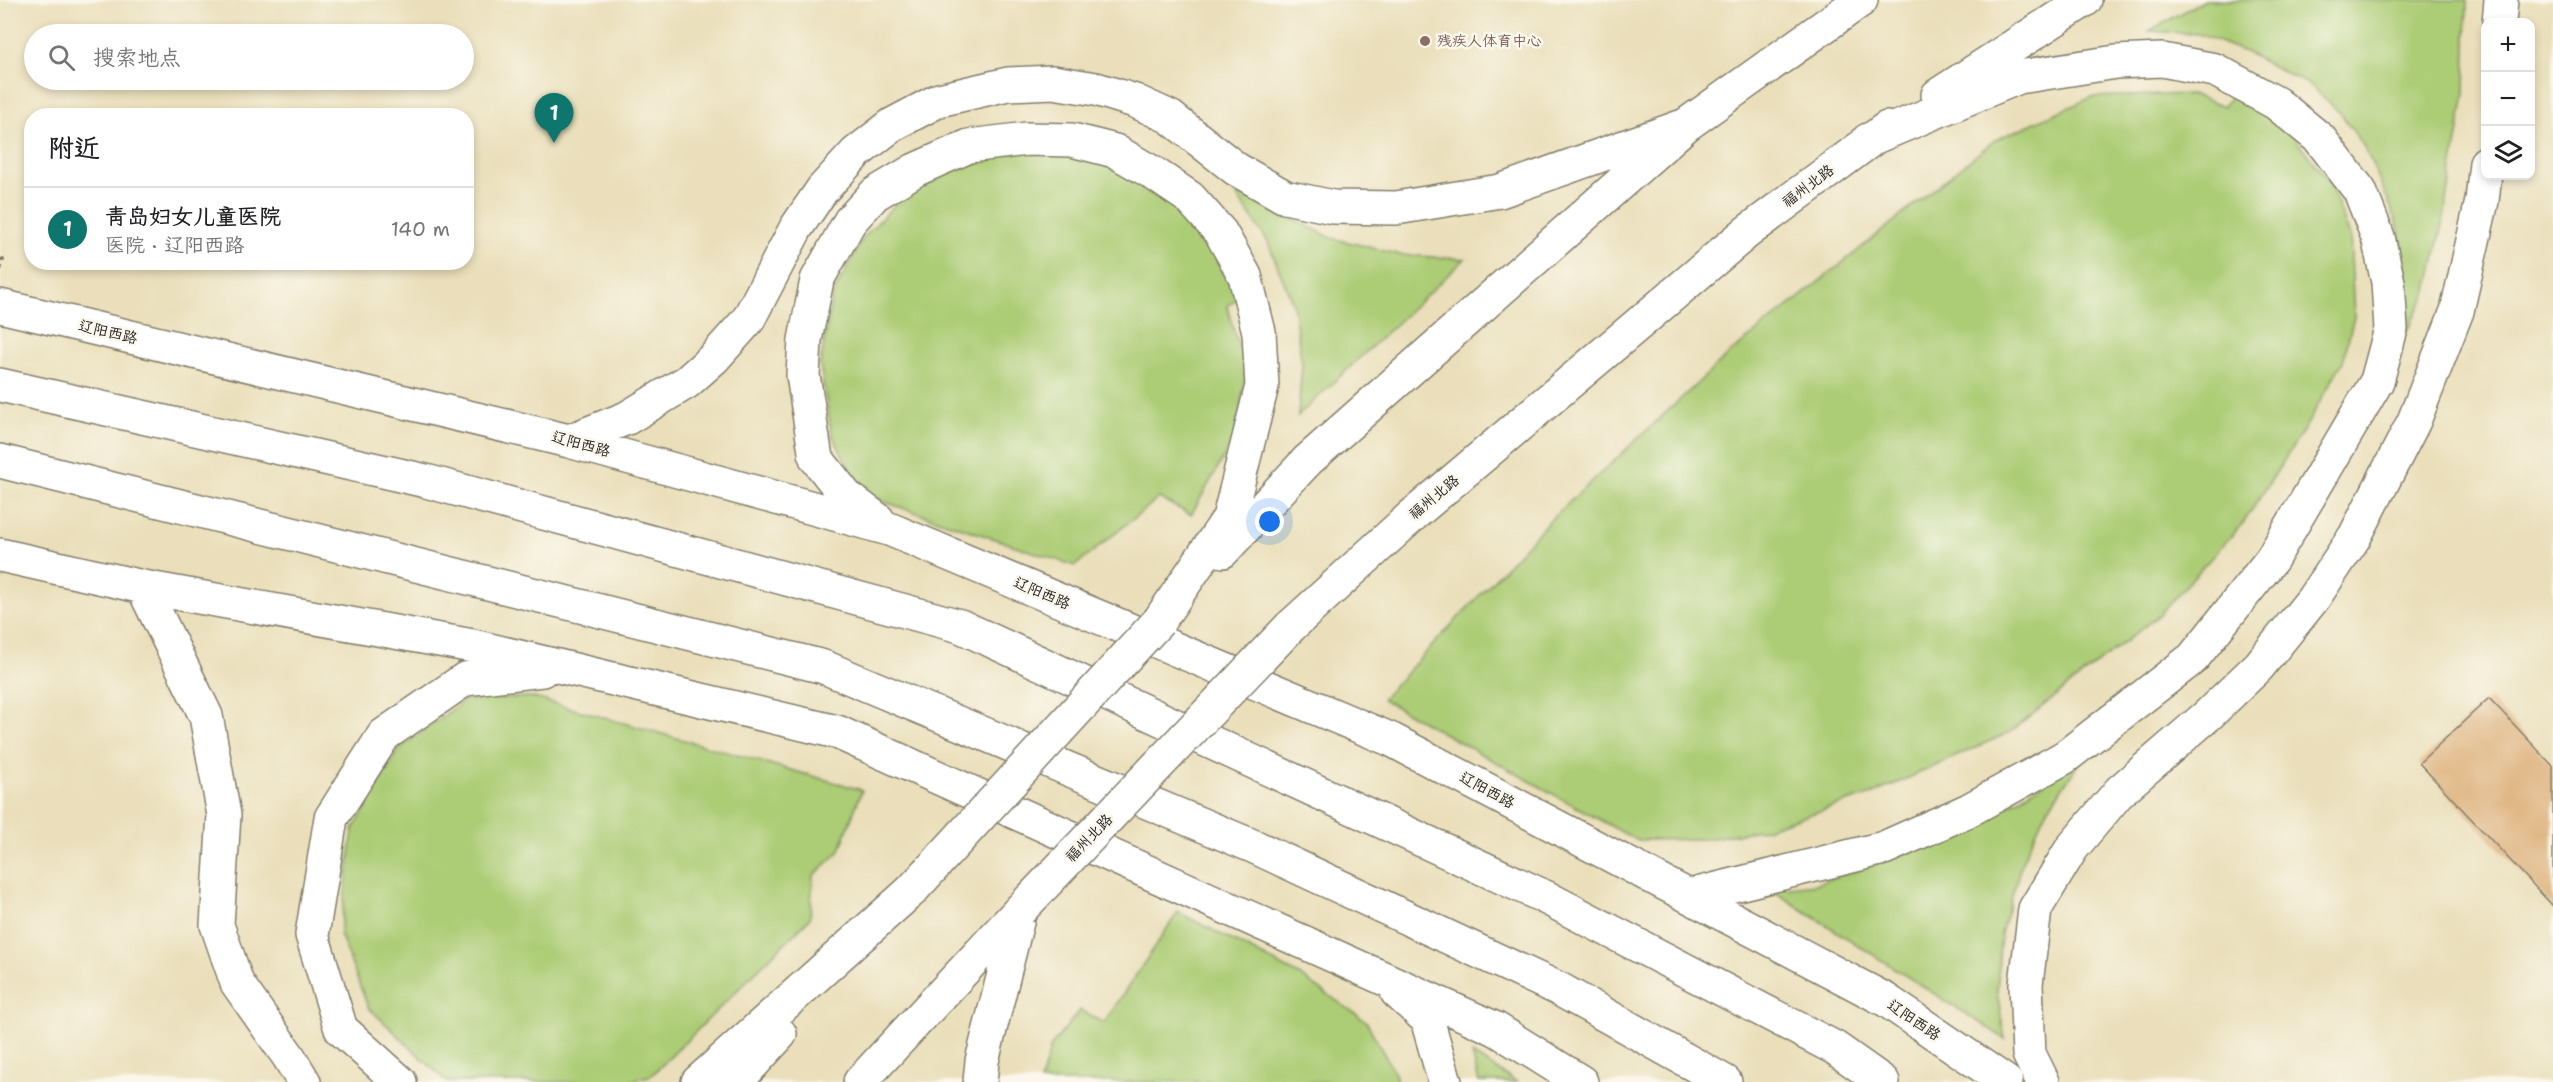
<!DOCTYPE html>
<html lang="zh">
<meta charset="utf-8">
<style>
:root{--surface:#fff;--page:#f2f2f2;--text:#202124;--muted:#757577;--line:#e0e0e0;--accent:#0f766e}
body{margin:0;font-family:"Shantell Sans","LXGW WenKai TC",sans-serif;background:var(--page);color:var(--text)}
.controls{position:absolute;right:18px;top:18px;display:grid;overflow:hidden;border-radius:12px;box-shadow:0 3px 9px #0003}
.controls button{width:54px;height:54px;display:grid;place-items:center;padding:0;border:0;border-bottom:2px solid var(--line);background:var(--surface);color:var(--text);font:30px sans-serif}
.you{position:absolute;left:1270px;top:522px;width:21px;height:21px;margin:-15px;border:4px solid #fff;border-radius:50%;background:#1a73e8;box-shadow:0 0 0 9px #1a73e833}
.badge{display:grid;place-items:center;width:39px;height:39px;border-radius:50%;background:var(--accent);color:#fff;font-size:20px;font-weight:700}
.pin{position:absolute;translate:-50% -50px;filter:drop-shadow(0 2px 3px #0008)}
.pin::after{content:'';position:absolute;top:32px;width:21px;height:18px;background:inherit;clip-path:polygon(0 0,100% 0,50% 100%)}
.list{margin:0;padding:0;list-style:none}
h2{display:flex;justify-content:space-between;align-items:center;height:78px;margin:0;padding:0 24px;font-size:26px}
h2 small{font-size:20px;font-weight:400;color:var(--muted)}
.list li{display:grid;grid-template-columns:39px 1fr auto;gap:18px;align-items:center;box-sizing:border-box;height:84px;padding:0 24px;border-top:2px solid var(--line)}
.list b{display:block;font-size:22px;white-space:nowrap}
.list p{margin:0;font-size:20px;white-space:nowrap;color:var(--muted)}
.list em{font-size:20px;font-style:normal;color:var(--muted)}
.icon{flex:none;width:33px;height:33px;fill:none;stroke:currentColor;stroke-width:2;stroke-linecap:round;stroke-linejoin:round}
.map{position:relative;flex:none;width:2553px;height:1082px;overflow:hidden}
.search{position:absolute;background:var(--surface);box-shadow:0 3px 9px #0003;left:24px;top:24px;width:450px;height:66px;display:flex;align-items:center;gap:15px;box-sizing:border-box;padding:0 21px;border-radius:33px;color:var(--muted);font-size:22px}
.panel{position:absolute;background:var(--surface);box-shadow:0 3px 9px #0003;left:24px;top:108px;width:450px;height:162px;border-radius:24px}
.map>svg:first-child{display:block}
.green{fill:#accc74;stroke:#647448;stroke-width:1.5}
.building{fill:#dfb683}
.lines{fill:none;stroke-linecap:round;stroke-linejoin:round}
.primary-casing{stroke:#837e6b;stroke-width:36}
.trunk-casing{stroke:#837e6b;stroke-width:36}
.path{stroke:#837e6b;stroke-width:4;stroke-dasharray:4.5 4.5;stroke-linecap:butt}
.primary{stroke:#fff;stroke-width:33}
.trunk{stroke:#fff;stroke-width:33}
.primary-bridge-casing{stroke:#837e6b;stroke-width:36;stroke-linecap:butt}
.primary-bridge{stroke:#fff;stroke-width:33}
.education-dot{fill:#8d6e63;stroke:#fbf7ec;stroke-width:2}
.labels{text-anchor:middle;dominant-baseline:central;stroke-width:5;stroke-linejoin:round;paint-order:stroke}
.education-label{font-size:15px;fill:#785e54;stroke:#fbf7ec;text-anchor:start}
.street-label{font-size:15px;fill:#1c1c1c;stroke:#fbf7ec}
</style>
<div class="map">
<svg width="2553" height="1082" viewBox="0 0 2553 1082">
<rect width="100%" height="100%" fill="#fbf7ec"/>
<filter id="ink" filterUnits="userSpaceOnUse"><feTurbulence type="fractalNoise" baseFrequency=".0167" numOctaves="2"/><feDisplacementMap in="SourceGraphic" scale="12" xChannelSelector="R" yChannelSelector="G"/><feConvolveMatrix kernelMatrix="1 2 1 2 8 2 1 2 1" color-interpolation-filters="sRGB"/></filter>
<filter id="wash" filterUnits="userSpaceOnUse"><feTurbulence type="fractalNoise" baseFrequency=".008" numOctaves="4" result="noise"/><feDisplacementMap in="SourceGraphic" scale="24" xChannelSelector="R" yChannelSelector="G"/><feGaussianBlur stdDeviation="1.35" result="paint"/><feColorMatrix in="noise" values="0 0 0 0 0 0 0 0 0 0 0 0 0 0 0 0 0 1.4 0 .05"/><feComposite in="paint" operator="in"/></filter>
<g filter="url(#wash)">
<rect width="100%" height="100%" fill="#eadfba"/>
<path class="green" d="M2204 0H2467L2465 93 2443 224 2428 290 2393 358 2408 284 2397 221 2365 148 2341 114 2313 87 2245 52 2199 34 2149 31Z
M2191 94 2224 106 2233 94 2288 129 2330 183 2350 236 2354 317 2343 361 2305 428 2244 522 2159 615 2010 732 1875 793 1765 829 1707 839 1636 840 1382 699 1548 522 1729 354 1995 140 2092 97Z
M1016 152 1078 155 1117 168 1168 199 1212 247 1238 298 1227 306 1246 372 1236 436 1191 515 1159 498 1075 566 882 501 853 475 832 435 820 365 832 296 864 237 900 199 965 162Z
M1232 189 1332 238 1401 255 1465 259 1298 416 1302 365 1293 304 1267 240Z
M531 697 862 790 839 852 813 876 810 918 652 1075 628 1082H447L368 1007 340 934 353 830 398 750 465 700Z
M2084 756 2045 813 2023 859 2001 933 1997 992 2005 1039 1770 889 1816 884 1935 843 2019 799Z
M1178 912 1299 975 1366 1021 1396 1076V1082H1040L1051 1046 1080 1010 1104 1023Z
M1472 1054 1517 1082H1479Z"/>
<g id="blocks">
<path class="building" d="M2489 698 2553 766V906L2419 763Z"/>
</g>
</g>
<g filter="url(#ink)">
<use href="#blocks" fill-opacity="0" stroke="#837e6b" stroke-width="1.5"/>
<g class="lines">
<g class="primary-casing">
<path id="primary" d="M2499 22 2501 0
M1938 95 2085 0
M0 306 569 441 889 529 1392 740 1886 1000 2006 1082
M569 441 627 418 687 382 714 358 748 320 796 228 822 190 856 153 892 125 939 100 1008 84 1053 82 1096 89 1135 101 1170 117 1236 169 1285 197 1333 207 1396 208 1500 191 1686 125
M878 520 846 496 816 458 803 375 805 340 817 280 850 221 875 194 915 170 969 146 1027 139 1072 140 1115 151 1153 173 1190 198 1221 233 1245 276 1259 332 1262 386 1229 518 1159 621
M1223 551 1307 461 1686 125 1861 0
M0 555 143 587 473 646 837 732 1496 1029 1581 1082
M143 587 206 716 224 815 217 925 237 983 289 1057 304 1082
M1290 627 1413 515 1747 232 1887 128
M1689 896 1884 848 1969 810 2065 757 2193 658 2272 559 2377 381 2391 329 2388 282 2378 237 2360 191 2320 139 2276 103 2215 70 2162 60 2116 62 2019 77 1868 140
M1397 992 1427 1019 1445 1082
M400 1082 341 1029 312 935 331 818 384 735 465 679 542 670
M698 1082 911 891
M736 1082 780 1034
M860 1082 1020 910
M980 1082 982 1061 1019 914
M2043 1082 2029 1054 2026 984 2035 909 2072 848 2120 791 2208 715 2259 666 2313 599 2355 536 2414 421 2457 311 2482 201 2486 163"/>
</g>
<g class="trunk-casing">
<path id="trunk" d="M0 385 426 481 960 626 1545 897 1835 1048 1883 1082
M0 461 824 667 1255 847 1559 989 1725 1082"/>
</g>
<path class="path" d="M0 260H3L0 270"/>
<use href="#primary" class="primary"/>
<use href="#trunk" class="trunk"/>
<g class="primary-bridge-casing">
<path id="primary-bridge" d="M911 891 1159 621
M1020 910 1290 627"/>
</g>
<use href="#primary-bridge" class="primary-bridge"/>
</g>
</g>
<circle class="education-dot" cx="1425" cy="41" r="6"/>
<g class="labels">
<g class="education-label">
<text x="1437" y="41">残疾人体育中心</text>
</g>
<g class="street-label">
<text transform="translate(1808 186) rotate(-37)">福州北路</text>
<text transform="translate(108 332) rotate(13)">辽阳西路</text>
<text transform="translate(581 444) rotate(15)">辽阳西路</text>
<text transform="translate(1434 497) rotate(-40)">福州北路</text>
<text transform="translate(1042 593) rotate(23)">辽阳西路</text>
<text transform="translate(1487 790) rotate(28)">辽阳西路</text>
<text transform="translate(1089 838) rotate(-46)">福州北路</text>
<text transform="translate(1914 1020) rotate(34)">辽阳西路</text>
</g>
</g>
</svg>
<div class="controls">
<button>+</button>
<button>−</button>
<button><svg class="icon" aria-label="layers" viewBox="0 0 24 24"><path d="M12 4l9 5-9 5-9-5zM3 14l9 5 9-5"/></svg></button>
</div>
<div class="you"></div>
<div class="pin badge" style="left:554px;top:143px">1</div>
<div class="search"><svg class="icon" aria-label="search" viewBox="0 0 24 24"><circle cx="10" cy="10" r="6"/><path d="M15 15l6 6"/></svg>搜索地点</div>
<section class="panel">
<h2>附近<small></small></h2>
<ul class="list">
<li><span class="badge">1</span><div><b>青岛妇女儿童医院</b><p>医院 · 辽阳西路</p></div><em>140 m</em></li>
</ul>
</section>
</div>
